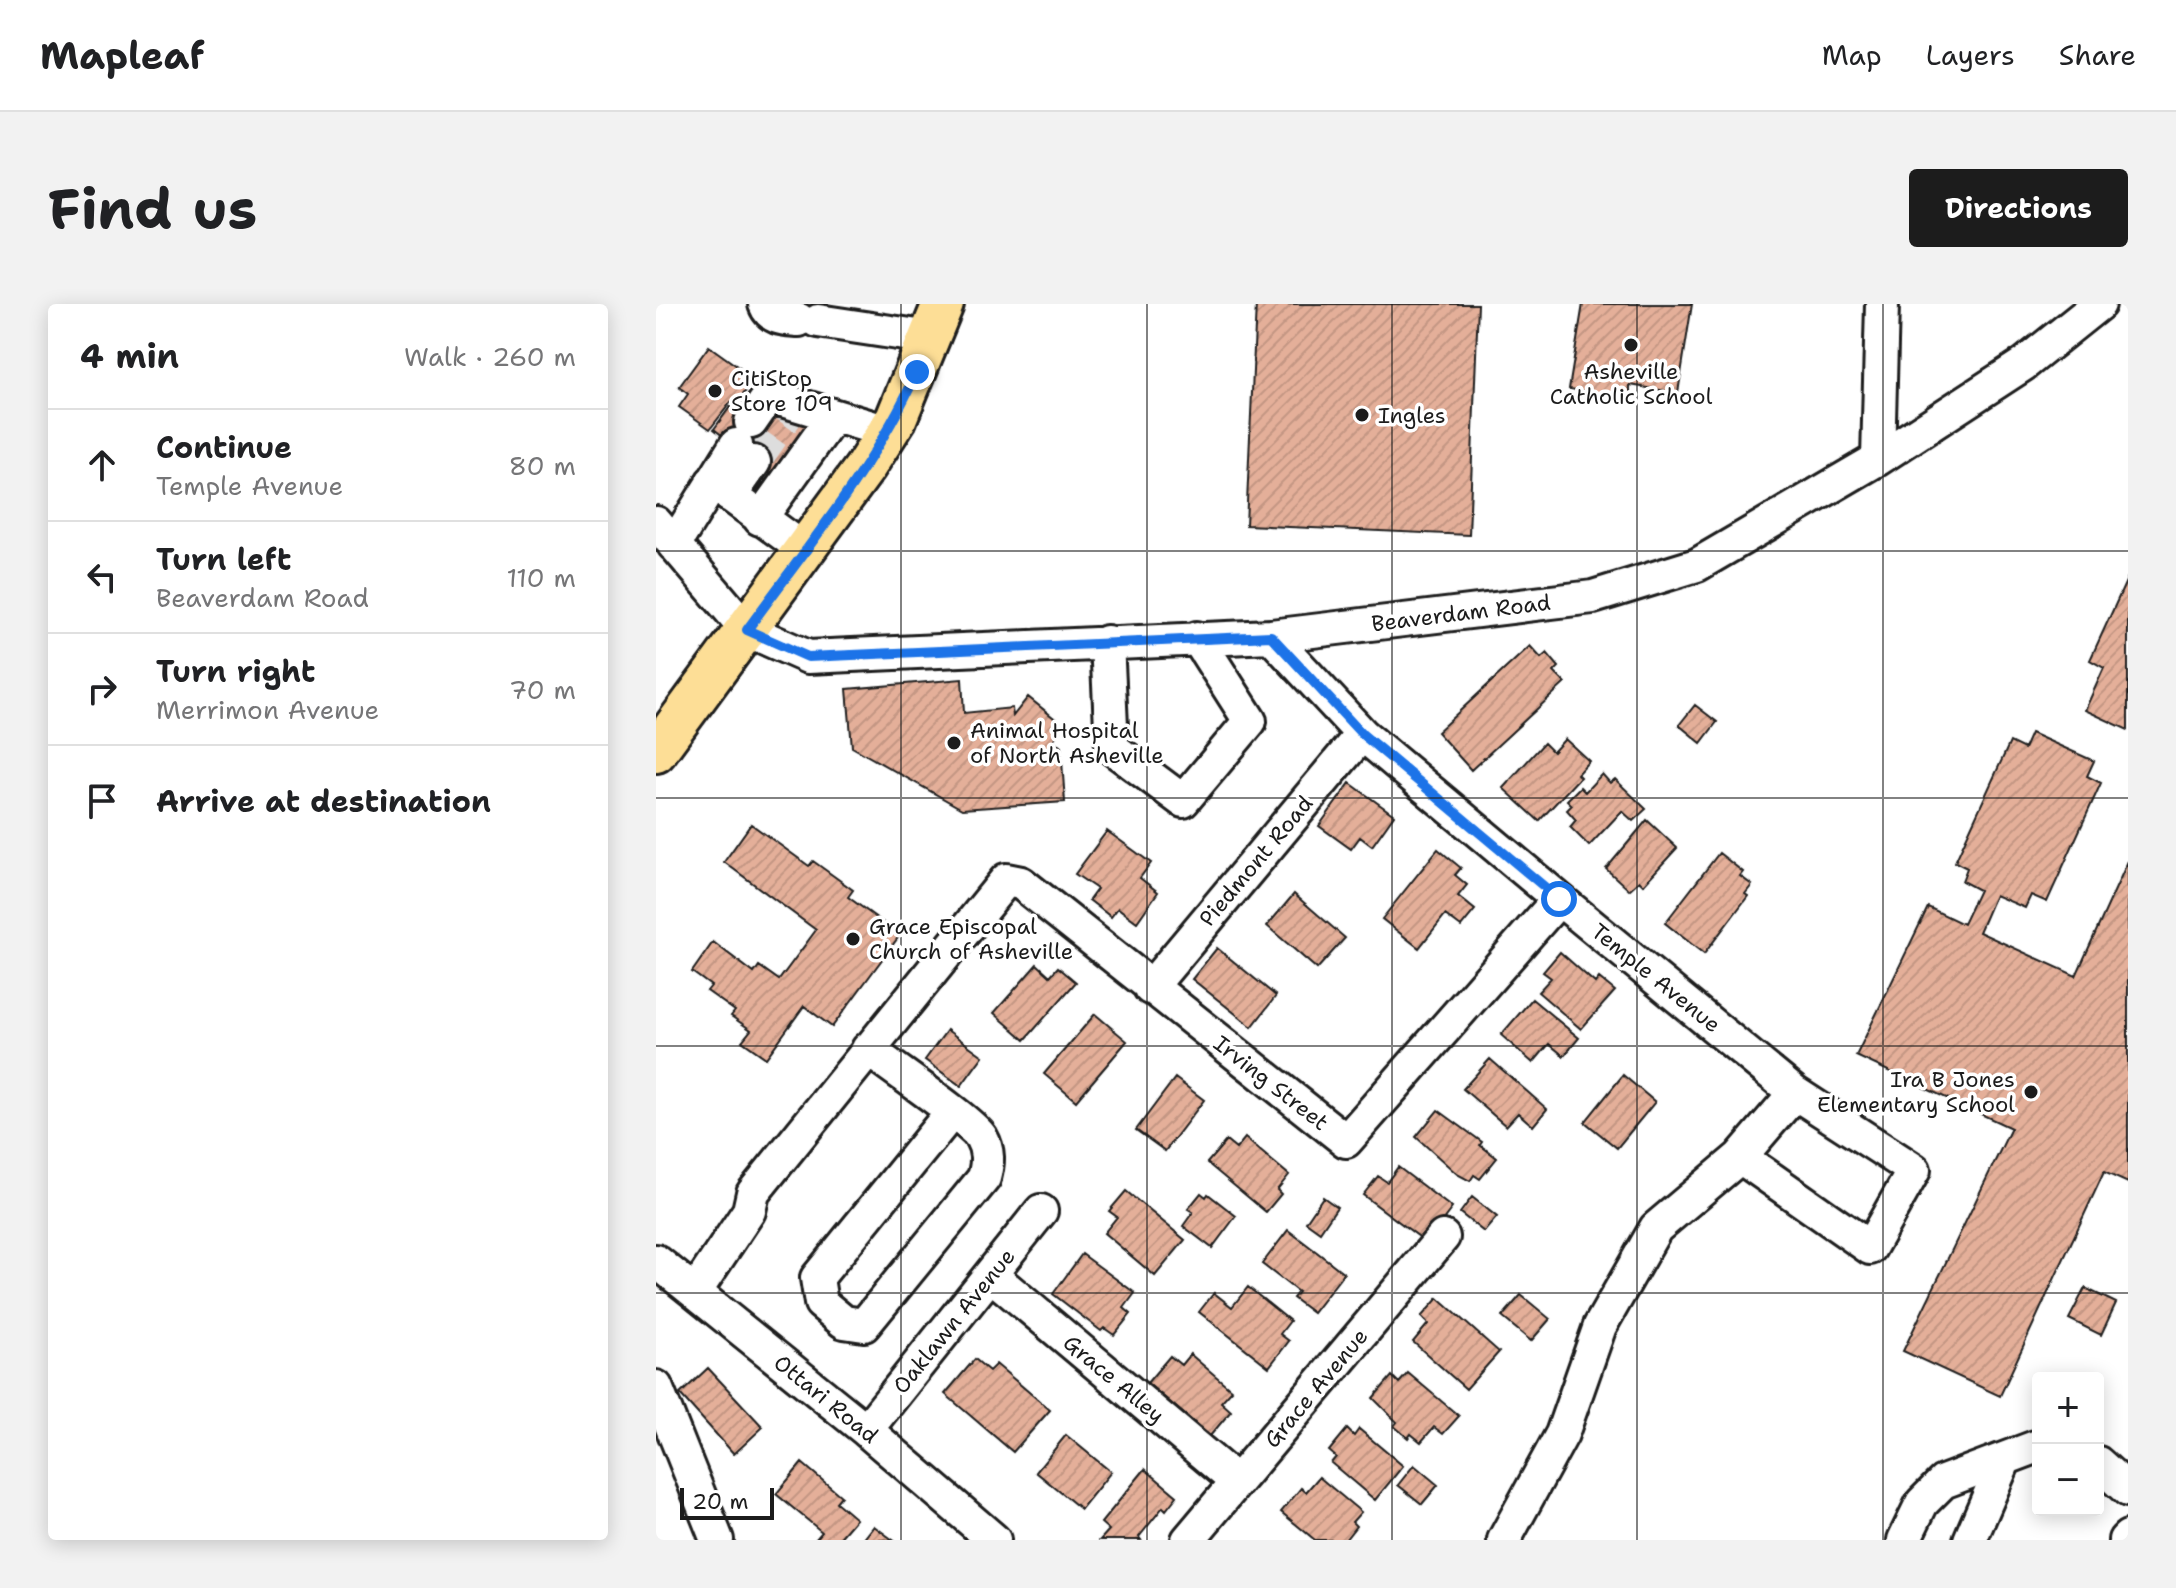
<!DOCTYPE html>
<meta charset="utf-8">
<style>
:root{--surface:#fff;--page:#f2f2f2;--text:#202124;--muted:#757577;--line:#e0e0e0;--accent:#1c1c1c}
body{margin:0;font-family:"Shantell Sans",sans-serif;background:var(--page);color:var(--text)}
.controls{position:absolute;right:24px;bottom:24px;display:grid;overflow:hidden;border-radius:8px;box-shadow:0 4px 20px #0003}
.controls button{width:72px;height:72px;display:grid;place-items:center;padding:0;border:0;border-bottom:2px solid var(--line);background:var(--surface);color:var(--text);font:40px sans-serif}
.scale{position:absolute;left:24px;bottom:20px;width:94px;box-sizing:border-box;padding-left:8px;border:4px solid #1c1c1c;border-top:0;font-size:22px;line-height:28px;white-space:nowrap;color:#1c1c1c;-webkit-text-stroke:6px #fff;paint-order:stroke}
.stop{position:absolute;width:24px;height:24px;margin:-18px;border:6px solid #1a73e8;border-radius:50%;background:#fff}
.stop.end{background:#1a73e8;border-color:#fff;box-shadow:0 2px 8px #0008}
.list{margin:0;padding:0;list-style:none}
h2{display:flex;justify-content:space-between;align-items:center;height:104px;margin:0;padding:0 32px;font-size:34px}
h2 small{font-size:26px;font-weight:400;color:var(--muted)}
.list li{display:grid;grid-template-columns:52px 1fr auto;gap:24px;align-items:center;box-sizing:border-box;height:112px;padding:0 32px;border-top:2px solid var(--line)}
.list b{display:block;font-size:30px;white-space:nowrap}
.list p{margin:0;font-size:26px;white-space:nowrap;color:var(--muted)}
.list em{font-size:26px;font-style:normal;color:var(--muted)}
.icon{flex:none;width:44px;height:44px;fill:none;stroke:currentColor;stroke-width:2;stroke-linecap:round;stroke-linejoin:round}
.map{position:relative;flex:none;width:1472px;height:1236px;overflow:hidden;border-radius:8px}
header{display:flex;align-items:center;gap:48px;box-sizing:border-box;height:112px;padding:0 40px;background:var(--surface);border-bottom:2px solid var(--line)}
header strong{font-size:38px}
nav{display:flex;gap:44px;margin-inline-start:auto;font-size:28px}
.intro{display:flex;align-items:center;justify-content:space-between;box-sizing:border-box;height:192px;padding:0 48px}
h1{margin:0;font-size:56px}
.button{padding:20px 36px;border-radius:8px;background:var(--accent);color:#fff;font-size:28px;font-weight:700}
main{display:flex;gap:48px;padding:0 48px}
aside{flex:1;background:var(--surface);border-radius:8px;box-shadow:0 4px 20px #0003}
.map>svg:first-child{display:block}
.building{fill:url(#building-hatch);stroke:#1c1c1c;stroke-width:2}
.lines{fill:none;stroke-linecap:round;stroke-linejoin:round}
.minor-tunnel{stroke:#ddd;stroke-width:32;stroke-dasharray:32 16;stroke-linecap:butt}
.minor-casing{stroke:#1c1c1c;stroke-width:38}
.major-casing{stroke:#1c1c1c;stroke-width:46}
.minor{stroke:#fff;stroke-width:32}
.major{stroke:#fdde96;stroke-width:40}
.route{stroke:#1a73e8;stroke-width:10}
.grid{fill:none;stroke:#1c1c1c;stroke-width:2;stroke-opacity:0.55}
.poi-dot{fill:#1c1c1c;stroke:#fff;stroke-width:3}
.labels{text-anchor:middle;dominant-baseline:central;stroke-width:7;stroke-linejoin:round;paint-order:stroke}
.poi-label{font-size:22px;fill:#1c1c1c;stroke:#fff;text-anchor:start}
.street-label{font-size:22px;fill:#1c1c1c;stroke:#fff}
</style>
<header>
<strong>Mapleaf</strong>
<nav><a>Map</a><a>Layers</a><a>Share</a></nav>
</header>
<div class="intro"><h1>Find us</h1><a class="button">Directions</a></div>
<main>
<aside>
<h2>4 min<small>Walk · 260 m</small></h2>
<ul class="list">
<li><svg class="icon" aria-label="ahead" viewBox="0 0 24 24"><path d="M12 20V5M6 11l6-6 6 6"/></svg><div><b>Continue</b><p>Temple Avenue</p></div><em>80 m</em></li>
<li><svg class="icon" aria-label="left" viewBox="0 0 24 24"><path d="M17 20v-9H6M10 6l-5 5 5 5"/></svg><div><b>Turn left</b><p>Beaverdam Road</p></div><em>110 m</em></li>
<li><svg class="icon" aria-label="right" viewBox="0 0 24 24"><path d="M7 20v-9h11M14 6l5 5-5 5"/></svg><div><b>Turn right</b><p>Merrimon Avenue</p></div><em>70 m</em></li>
<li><svg class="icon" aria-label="arrive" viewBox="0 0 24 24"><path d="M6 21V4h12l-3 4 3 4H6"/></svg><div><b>Arrive at destination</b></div></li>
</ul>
</aside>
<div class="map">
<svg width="1472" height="1236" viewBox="0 0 1472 1236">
<defs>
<pattern id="building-hatch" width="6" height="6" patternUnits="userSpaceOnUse" patternTransform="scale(2)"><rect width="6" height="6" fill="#e4af99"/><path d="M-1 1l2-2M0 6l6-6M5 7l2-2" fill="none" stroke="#c39683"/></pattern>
</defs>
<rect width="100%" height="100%" fill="#fff"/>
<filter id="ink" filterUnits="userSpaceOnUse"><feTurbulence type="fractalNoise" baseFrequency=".0125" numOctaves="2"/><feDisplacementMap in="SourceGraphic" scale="16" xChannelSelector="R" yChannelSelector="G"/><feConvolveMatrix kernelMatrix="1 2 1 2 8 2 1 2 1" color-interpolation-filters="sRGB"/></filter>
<g filter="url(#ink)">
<path class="building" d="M600 0H822L813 231 590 221Z
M927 0H1036L1022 89 974 81V93L913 85Z
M53 42 99 75 79 101 75 98 54 125 23 103 32 90 23 83Z
M126 101 153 121 117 172 58 125 74 103 107 128Z
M1472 273V426L1429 406 1448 364 1434 356Z
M874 342 885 354 891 349 903 363 898 368 909 379 815 466 781 428Z
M306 375 308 409 356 404 357 412 372 393 408 422 397 436 405 443 409 498 306 505 196 443 191 385Z
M1039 401 1061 418 1045 439 1023 421Z
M1375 429 1438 457 1431 472 1445 479 1391 598 1375 591 1369 604 1339 591 1323 628 1420 672 1472 557V879L1448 868 1344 1092 1247 1047 1355 824 1200 752 1272 603 1307 620 1323 586 1306 577 1311 564 1299 558 1354 438 1368 445Z
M909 435 933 457 921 470 924 473 883 517 847 484 888 439 897 448Z
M946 470 954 479 959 475 990 505 977 517 966 507 933 542 914 523 920 516 911 506 916 501 911 496 924 483 929 488Z
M694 479 738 511 716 542 704 533 695 545 663 522Z
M991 516 1021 544 987 581 983 577 973 586 950 565Z
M95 520 153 562 157 557 197 586 192 593 244 631 176 723 148 702 110 754 86 737 95 726 75 712 79 707 51 687 55 682 36 668 57 638 98 669 103 662 123 676 160 626 68 558Z
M451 527 495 559 484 574 502 588 481 618 462 604 455 613 433 596 441 585 419 570Z
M782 545 805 564 799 571 811 581 802 592 819 606 805 623 789 611 763 644 726 615Z
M1063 549 1087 568 1084 572 1096 581 1089 590 1092 592 1048 650 1009 619Z
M638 590 689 634 661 665 611 622Z
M561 644 620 692 596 723 536 675Z
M904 648 939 679 943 674 959 687 925 725 882 688 895 674 887 668Z
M381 660 394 672 402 663 420 678 369 736 338 709Z
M876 695 923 734 908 752 893 740 877 759 845 731Z
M439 710 471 737 420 797 388 770Z
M291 726 327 752 305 782 269 756Z
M834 755 891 805 877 822 862 809 850 822 807 785Z
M967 771 999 798 961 844 929 818Z
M519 774 548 796 509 847 480 826Z
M782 806 826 838 824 841 841 854 824 875 818 871 814 877 801 870 760 833Z
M589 834 633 871 621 886 625 890 610 908 551 859 570 837 580 845Z
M742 863 796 904 770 938 707 891 722 872 731 878Z
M470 887 529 936 499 972 448 929 461 913 453 907Z
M545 889 550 893 552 890 580 912 556 944 527 922 537 908 532 905Z
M667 893 681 903 664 928 650 918Z
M816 893 841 913 828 928 804 909Z
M632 926 688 969 657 1009 637 994 642 988 606 960Z
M426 950 479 989 468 1004 475 1010 458 1031 448 1024 445 1027 397 990Z
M592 983 634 1017 624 1030 633 1037 613 1063 543 1008 558 989 576 1003Z
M1429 984 1460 999 1445 1031 1413 1015Z
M865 991 894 1015 875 1037 846 1013Z
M782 994 843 1048 810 1085 757 1038 772 1020 765 1013Z
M534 1050 576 1086 565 1098 575 1107 554 1132 491 1079 514 1052 525 1061Z
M319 1055 333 1067 340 1060 394 1106 357 1148 289 1090Z
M52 1064 107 1123 78 1150 24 1090Z
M752 1069 803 1112 787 1130 778 1123 765 1138 755 1130 752 1134 738 1122 741 1118 717 1094 736 1072 743 1079Z
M691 1125 698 1132 703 1125 747 1162 719 1196 675 1159 680 1153 673 1147Z
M410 1131 455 1168 425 1205 380 1168Z
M146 1159 185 1192 180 1198 200 1215 182 1236H159L166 1228 120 1190Z
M758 1161 782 1181 766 1200 742 1181Z
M489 1165 521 1192 510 1206 507 1203 483 1233 485 1236H444L453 1226 445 1219Z
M663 1173 705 1208 696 1218 700 1222 689 1236H659L625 1208 645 1184 650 1188Z
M218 1222 237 1236H207Z"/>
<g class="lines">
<path class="minor-tunnel" d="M98 158 134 107"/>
<g class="minor-casing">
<path id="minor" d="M109 0C115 16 129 15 143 16
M162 17 275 34
M95 118 113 92 232 128
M1222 155 1226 0
M56 178 149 246
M74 192 98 158
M104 215 177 113
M0 219 91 326 152 353 615 332 937 293 1041 261 1222 155 1368 60 1443 0
M18 241 80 141
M615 332 706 430 903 595 1139 789 1258 866 1214 944 1084 853
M451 338 456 444 527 497 594 417 541 334
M494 684 706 430
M212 745C233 762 314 816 325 833 333 847 332 859 328 874L208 1021 188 1018 165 999 161 974 295 809
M0 957 210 1126 338 1236
M335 971 581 1178
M39 988 93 907 97 889 350 576 365 579 690 837 903 595
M0 1083 61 1236
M210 1126 385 907
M1442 1159 1472 1186
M532 1236 787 933
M848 1236 906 1130 944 1022 1000 924 1084 853 1139 789
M1248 1236 1266 1199 1287 1178 1382 1142
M1314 1236 1348 1157
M1469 1236 1472 1233"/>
</g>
<g class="major-casing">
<path id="major" d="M0 448 210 162 240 115 287 0"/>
</g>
<use href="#minor" class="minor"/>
<use href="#major" class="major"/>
</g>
</g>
<g class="lines" filter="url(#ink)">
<path class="route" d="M261 68C219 162 151 243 91 326L152 353 615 332 706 430 903 595"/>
</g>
<path class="grid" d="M245 0V1236M491 0V1236M736 0V1236M981 0V1236M1227 0V1236M0 247H1472M0 494H1472M0 742H1472M0 989H1472"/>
<g class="poi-dot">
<circle cx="975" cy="41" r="8"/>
<circle cx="59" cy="87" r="8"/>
<circle cx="706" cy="111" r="8"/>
<circle cx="298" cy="439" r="8"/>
<circle cx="197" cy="635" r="8"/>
<circle cx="1375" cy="788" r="8"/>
</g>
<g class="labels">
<g class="poi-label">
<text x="975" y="67" text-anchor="middle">Asheville<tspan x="975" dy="25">Catholic School</tspan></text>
<text x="75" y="74">CitiStop<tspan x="75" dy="25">Store 109</tspan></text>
<text x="722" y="111">Ingles</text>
<text x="314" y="426">Animal Hospital<tspan x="314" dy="25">of North Asheville</tspan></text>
<text x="213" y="622">Grace Episcopal<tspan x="213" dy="25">Church of Asheville</tspan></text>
<text x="1359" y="775" text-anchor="end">Ira B Jones<tspan x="1359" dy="25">Elementary School</tspan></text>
</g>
<g class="street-label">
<text transform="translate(805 309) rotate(-7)">Beaverdam Road</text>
<text transform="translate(600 557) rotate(-50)">Piedmont Road</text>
<text transform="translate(1000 674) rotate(39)">Temple Avenue</text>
<text transform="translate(615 779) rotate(38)">Irving Street</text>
<text transform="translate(298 1017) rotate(-51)">Oaklawn Avenue</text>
<text transform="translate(458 1075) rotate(40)">Grace Alley</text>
<text transform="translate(660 1084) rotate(-50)">Grace Avenue</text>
<text transform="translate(170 1095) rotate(39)">Ottari Road</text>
</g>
</g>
</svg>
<div class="controls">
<button>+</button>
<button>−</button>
</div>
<div class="scale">20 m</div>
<div class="stop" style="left:903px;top:595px"></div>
<div class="stop end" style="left:261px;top:68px"></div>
</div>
</main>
